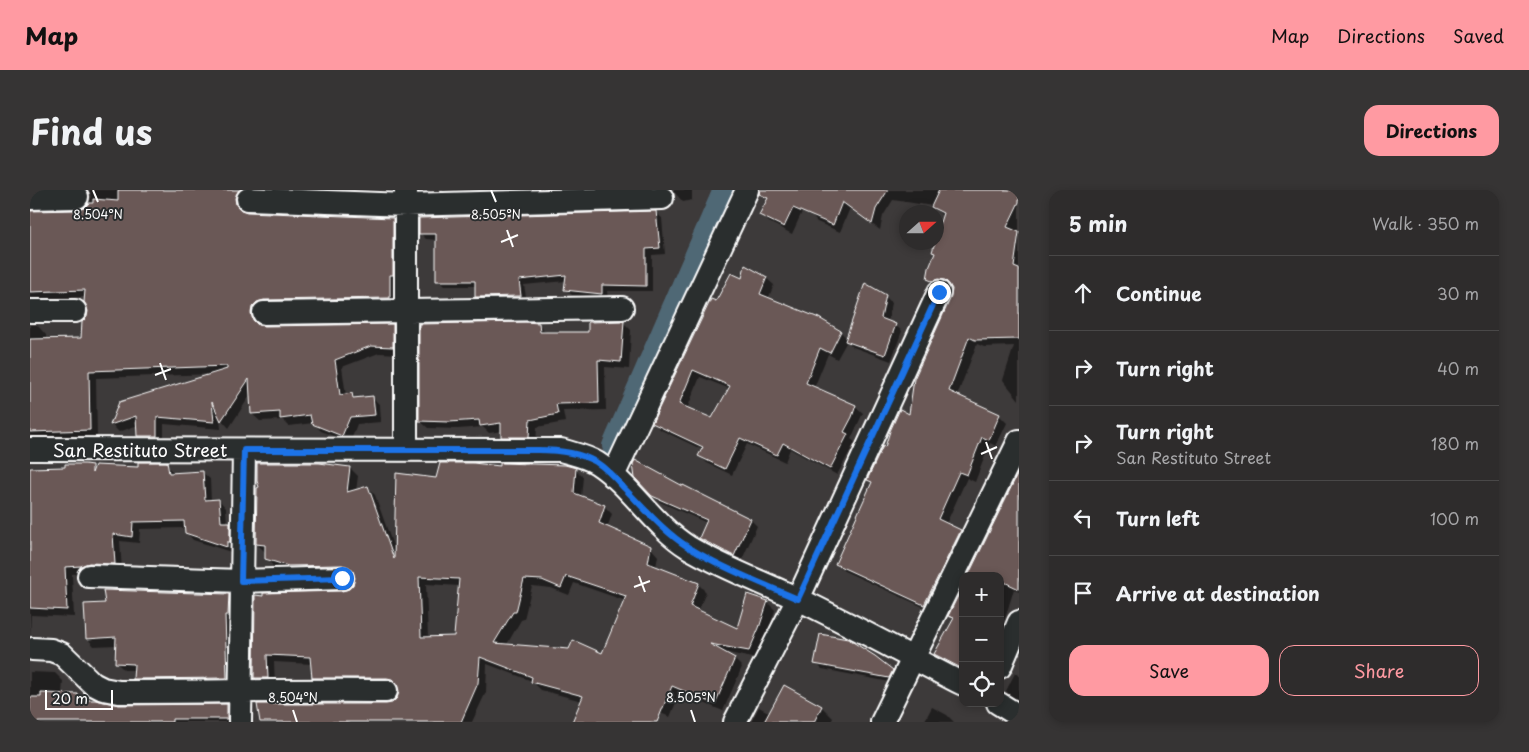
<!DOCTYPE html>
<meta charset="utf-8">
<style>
:root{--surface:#2e2c2c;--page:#363434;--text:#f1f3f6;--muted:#a7a7a9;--line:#494848;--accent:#ff9aa2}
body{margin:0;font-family:"Playpen Sans",sans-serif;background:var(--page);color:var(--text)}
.controls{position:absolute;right:15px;bottom:15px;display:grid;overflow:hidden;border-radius:10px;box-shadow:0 2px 8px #0003}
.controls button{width:45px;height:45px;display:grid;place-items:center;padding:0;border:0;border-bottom:1px solid var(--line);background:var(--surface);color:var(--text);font:25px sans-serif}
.compass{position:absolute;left:869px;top:15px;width:45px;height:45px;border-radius:50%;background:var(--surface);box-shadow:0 2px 8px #0003;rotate:69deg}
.scale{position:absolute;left:15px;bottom:12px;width:68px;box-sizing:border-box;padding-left:5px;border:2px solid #fff;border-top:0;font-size:14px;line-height:18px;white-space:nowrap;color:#fff;-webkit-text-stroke:4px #2a2d2e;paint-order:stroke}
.stop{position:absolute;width:15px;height:15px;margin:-11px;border:4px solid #1a73e8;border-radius:50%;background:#fff}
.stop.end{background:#1a73e8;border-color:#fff;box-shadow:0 1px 5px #0008}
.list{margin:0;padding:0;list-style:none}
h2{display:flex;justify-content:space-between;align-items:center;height:65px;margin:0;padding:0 20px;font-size:21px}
h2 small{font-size:16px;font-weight:400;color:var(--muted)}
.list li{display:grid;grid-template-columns:32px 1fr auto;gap:15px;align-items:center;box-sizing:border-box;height:75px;padding:0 20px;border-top:1px solid var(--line)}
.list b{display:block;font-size:19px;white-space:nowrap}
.list p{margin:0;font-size:16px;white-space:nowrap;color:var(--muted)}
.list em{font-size:16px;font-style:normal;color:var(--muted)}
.actions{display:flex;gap:10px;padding:15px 20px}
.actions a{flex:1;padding:11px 0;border:1px solid var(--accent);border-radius:15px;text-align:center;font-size:18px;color:var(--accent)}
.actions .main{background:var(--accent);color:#111}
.icon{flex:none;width:28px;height:28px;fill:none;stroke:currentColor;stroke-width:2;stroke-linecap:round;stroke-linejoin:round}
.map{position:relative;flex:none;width:989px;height:532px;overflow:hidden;border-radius:15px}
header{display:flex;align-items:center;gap:30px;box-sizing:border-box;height:70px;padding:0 25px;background:var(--accent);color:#111}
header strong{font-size:24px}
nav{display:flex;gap:28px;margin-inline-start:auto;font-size:18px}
.intro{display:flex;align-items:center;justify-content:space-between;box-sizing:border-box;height:120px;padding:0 30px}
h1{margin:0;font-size:35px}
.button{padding:12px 22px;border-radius:15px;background:var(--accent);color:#111;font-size:18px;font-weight:700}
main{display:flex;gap:30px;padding:0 30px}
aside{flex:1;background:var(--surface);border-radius:15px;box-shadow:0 2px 8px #0003}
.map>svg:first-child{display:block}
.shadow{fill:#0007;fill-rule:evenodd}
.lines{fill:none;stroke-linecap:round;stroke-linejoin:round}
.canal{stroke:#506775;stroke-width:24}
.building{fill:#6a5856;stroke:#fff;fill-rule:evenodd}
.minor-casing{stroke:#fff;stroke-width:26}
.minor{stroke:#2a2d2e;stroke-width:22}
.route{stroke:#1a73e8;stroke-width:6}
.ticks{fill:none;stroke:#fff;stroke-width:2}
.labels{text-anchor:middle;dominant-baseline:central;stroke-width:4;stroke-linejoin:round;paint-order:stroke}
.street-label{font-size:18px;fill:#fff;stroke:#2a2d2e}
.ticks-label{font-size:12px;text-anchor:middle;fill:#fff;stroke:#2a2d2e;stroke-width:4;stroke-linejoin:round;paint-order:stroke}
</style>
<header>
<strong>Map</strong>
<nav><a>Map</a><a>Directions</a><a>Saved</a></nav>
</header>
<div class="intro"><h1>Find us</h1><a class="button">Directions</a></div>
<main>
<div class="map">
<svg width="989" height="532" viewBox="0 0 989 532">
<rect width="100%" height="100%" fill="#3d3a3a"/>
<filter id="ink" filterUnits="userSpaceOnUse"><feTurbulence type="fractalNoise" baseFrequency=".02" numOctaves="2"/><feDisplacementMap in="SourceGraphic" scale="10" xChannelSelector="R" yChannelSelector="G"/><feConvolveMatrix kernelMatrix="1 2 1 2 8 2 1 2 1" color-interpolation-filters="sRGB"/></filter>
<g filter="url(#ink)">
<path class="shadow" d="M0 0H368L369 8 212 17 213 22 362 29 370 36 367 115 228 131 229 136H362L370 143V164L349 163 312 177 316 206 322 205 326 209 343 208 350 215 351 232 327 234 320 253 291 241 283 233 259 236 253 230 230 231 222 224 221 204 199 238 190 228 191 239 134 234V253H116L108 246V235L89 242 82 235 90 213 184 184 66 188 67 247 4 249 0 245V135H7L16 145V150L53 149 59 121 55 107 13 108V115L0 118V22L47 21 54 20 59 14 61 7 60 2 55 1Z
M399 0H662V10L653 12 645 3 640 2 407 8Z
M792 0H989V210L973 190 984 156 954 157 947 154 927 206 970 226 977 233 966 256 960 253 945 292 937 288 916 334 930 341 938 348 902 421 814 381 806 374 842 293 839 290 856 259 880 226 922 107V97L906 96 899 89 906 64 903 61 913 26 903 17V16L863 10 853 26 850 40 820 18 810 42 787 32 780 24Z
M764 14 772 22 762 44 739 32 731 24Z
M626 23 632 28 635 64 622 65V101H577L578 109 542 105 536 100V91L494 95 497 112H452L446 106V96H414L408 90V50L396 49 390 43Z
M736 88 744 95 738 109 788 130 811 142 817 149 855 106 862 113 858 132 865 135 872 141 861 171 823 157 817 151 807 169 798 164 784 198 825 216 833 223 821 249 825 252 807 285 760 259 755 272 717 254 702 285 677 273 670 266 673 260 631 240 624 233 687 113 713 90ZM670 187 700 199 683 229 657 219Z
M593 132 601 140 599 179 575 177 576 220 533 221 535 232 507 237 506 254H479L472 246V241L459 243 453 237 428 239 398 238 390 231 509 135 516 142 559 143Z
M136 274 144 284 172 282 180 289 181 311 189 310 196 318 197 333H199L207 341 204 363 163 350 156 342 155 338 110 339 109 353 90 351 92 381 42 384 44 427 1 425 0 451V276L4 279 61 276 65 279H109Z
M472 277 545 279 553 287 551 307 574 316 582 324 577 338 620 357 628 366 626 377 668 394 676 402 668 421 707 439 737 412 745 420 737 446 727 469 694 462 704 469 712 477 693 521 650 503 640 527 616 517 612 532H543L552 511 511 500 502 491 457 474 456 502 442 532H380L369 497 365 495H291L283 487 282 474 244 472 245 495H233L225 487 226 407 313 402 320 400 324 395 326 388 325 384 321 382 267 384 244 377 236 368 235 362 227 354 320 278 328 286 326 301 337 297 345 305 365 361 407 289ZM572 319H575L568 339ZM544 393 596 411 573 465 476 456 491 430 494 429 502 396 521 398 539 405ZM396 394 430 396 425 447 398 448Z
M989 284V402L984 399 970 445V386Z
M606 288 653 298 721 330 727 336 711 372 677 354 670 348 677 333 630 312Z
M933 399V482L913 471 906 464 925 430 920 425Z
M198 405 206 413 204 495 112 496 104 488 105 480H94L86 472 87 455 64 456 57 448Z
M786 473 862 481 868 487 865 493 792 479Z
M0 482 25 483 33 491 32 505H47L53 511 89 516H197L204 523V532H0Z
M985 483 989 485V511L983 508 976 501Z
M755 497 792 517 803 528 801 532H721L729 517 740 523Z
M902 517 917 525 924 532H894Z"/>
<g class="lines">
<path class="canal" d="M584 256 695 0"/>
</g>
<path class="building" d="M88 0H209L205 8 206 15 211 20 217 22 363 28V85H360V108L234 110 227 112 222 117 221 123 223 130 228 135 234 136 363 134V157L341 156 305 170 310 205 322 203 323 208 343 206 345 225 320 227 312 246 282 234 280 225 250 229V222L221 224 219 189 191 231 182 212 184 232 127 227V246H107L106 226 80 235 89 212 197 179V176L59 181 60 240 0 242V149L51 148 52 132 57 127 58 121 54 112 55 100 0 102V21L47 20 54 18 59 13H63V9L88 11Z
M730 0H858L846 19 842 34 812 12 803 35 763 18 754 37 729 25 738 8 729 4Z
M909 0H989V12L977 37 989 42 984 77 989 79V149L945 150 939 147 919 201 970 224 959 250 952 247 937 285 929 282 908 329 931 340 894 415 805 374 842 292 837 290 853 256 855 257 860 241 870 219 879 224 884 189 921 107 922 99 919 94 915 90 908 89 902 91 897 89 899 78 905 63 902 62 905 52H906V45L913 23 901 17Z
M626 21 630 58 616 59V96L572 95V104L534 100 536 85 489 90 491 106 445 107V91H406V44H389V28Z
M715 75 737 87 730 104 789 128 811 141 800 163 790 158 776 193 826 215 822 227 814 242 818 244 800 279 753 253 747 265 710 248 695 279 668 266 673 257 622 233 681 109 686 111 701 83 712 88ZM663 180 700 196 682 228 649 214Z
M835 93 856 105 851 128 866 134 855 165 815 151Z
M594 131 591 172 568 170 569 213 526 214 528 224 500 230 499 247H471V233L450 236 449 230 419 232 389 231V134L495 132 509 133 510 142H558V132Z
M605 270 653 296V295L721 329 704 366 669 348 677 330 622 306 605 288 603 274Z
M108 272H137L139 283 173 281 175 310 189 309 191 332H200V352H197V357L155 343 154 331 103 332 102 347 83 344 85 374 59 373 51 376 35 377 37 420 0 418V278L35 277V274H55L62 275V283L65 275 108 277Z
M227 273H289L320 277 317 302 338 296 364 369 366 283 406 288 410 273H443L470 276V273L535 275 546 278 544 303 575 315 569 333 621 356 618 373 669 393 660 416 707 438 717 404 738 411 729 438 719 461 680 454 705 468 685 514 642 496 627 532H542L553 506 501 492 502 487 450 467 448 493 431 532H230L227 514H356L362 513 367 508 369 501 367 494 362 489 357 488H282L280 467 237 465 238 488H224L225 405 233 406V403L312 401 319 399 323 395 325 388 323 381 319 377 312 375 258 376 235 369V355L226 354 227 298 229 297 227 291ZM536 386 596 406 572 463 543 450 539 459 464 453 483 422H486L494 389 512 390 531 398ZM389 387 429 389 424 446 391 447Z
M989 281V399L970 390V386H938Z
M933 396V479L904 464 924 428 918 426Z
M73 400 199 404 198 425H195L197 488 103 489 104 474 85 473 86 447 56 449 54 414 75 413Z
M790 444 818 449 845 466 863 480 859 488 784 474Z
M754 495 792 516 784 532H734Z
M11 503 48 504V510H65L89 515 197 514V529H142V532H0V507H11Z"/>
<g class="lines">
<g class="minor-casing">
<path id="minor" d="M376 1V260
M0 8 47 7
M218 9 376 15 632 8
M0 121H45
M234 123 592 118
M0 259 531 260C543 264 556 266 567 273 602 296 623 335 658 357 693 378 732 392 768 409 824 436 878 466 933 494
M583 286 717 0
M59 386 211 391 312 388
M2 459 21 460 32 464 63 494 73 499 89 502C178 502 267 500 356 501
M970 477 989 432
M968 513 989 526
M210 532 214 260
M705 532 768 409 909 102
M852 532 989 251"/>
</g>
<use href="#minor" class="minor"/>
</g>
</g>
<g class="lines" filter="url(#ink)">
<path class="route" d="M312 388 211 391 214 260H508C528 260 548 262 566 272 577 279 586 289 594 298 614 318 634 342 658 357 692 378 731 393 768 409L909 102"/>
</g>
<path class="ticks" d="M63 0 68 12M461 0 466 12M477 40 483 57M471 52 488 45M130 173 136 190M125 185 141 179M956 252 962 269M951 264 967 257M609 386 615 402M604 397 620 391M263 520 267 532M661 520 665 532"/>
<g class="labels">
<g class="street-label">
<text x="110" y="259">San Restituto Street</text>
</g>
</g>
<g class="ticks-label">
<text x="68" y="29">8.504°N</text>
<text x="466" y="29">8.505°N</text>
<text x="263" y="512">8.504°N</text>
<text x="661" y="512">8.505°N</text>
</g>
</svg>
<div class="controls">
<button>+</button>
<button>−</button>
<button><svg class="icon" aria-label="locate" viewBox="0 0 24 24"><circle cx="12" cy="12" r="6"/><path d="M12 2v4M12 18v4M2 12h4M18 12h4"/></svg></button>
</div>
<svg class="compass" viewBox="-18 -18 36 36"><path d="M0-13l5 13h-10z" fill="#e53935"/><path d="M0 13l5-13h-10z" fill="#a7a7a9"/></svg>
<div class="scale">20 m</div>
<div class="stop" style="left:312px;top:388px"></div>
<div class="stop end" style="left:909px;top:102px"></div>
</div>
<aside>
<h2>5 min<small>Walk · 350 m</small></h2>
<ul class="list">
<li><svg class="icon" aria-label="ahead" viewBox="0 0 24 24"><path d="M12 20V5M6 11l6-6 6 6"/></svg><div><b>Continue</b></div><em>30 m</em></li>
<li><svg class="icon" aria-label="right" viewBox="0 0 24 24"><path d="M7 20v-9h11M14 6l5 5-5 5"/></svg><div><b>Turn right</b></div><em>40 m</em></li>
<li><svg class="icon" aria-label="right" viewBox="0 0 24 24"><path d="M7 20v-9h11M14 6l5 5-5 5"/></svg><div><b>Turn right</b><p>San Restituto Street</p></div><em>180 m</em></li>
<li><svg class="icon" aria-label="left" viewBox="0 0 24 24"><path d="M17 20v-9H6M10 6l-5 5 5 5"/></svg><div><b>Turn left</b></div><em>100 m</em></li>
<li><svg class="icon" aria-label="arrive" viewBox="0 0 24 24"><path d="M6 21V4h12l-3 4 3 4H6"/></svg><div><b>Arrive at destination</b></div></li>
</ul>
<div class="actions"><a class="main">Save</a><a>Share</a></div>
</aside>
</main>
